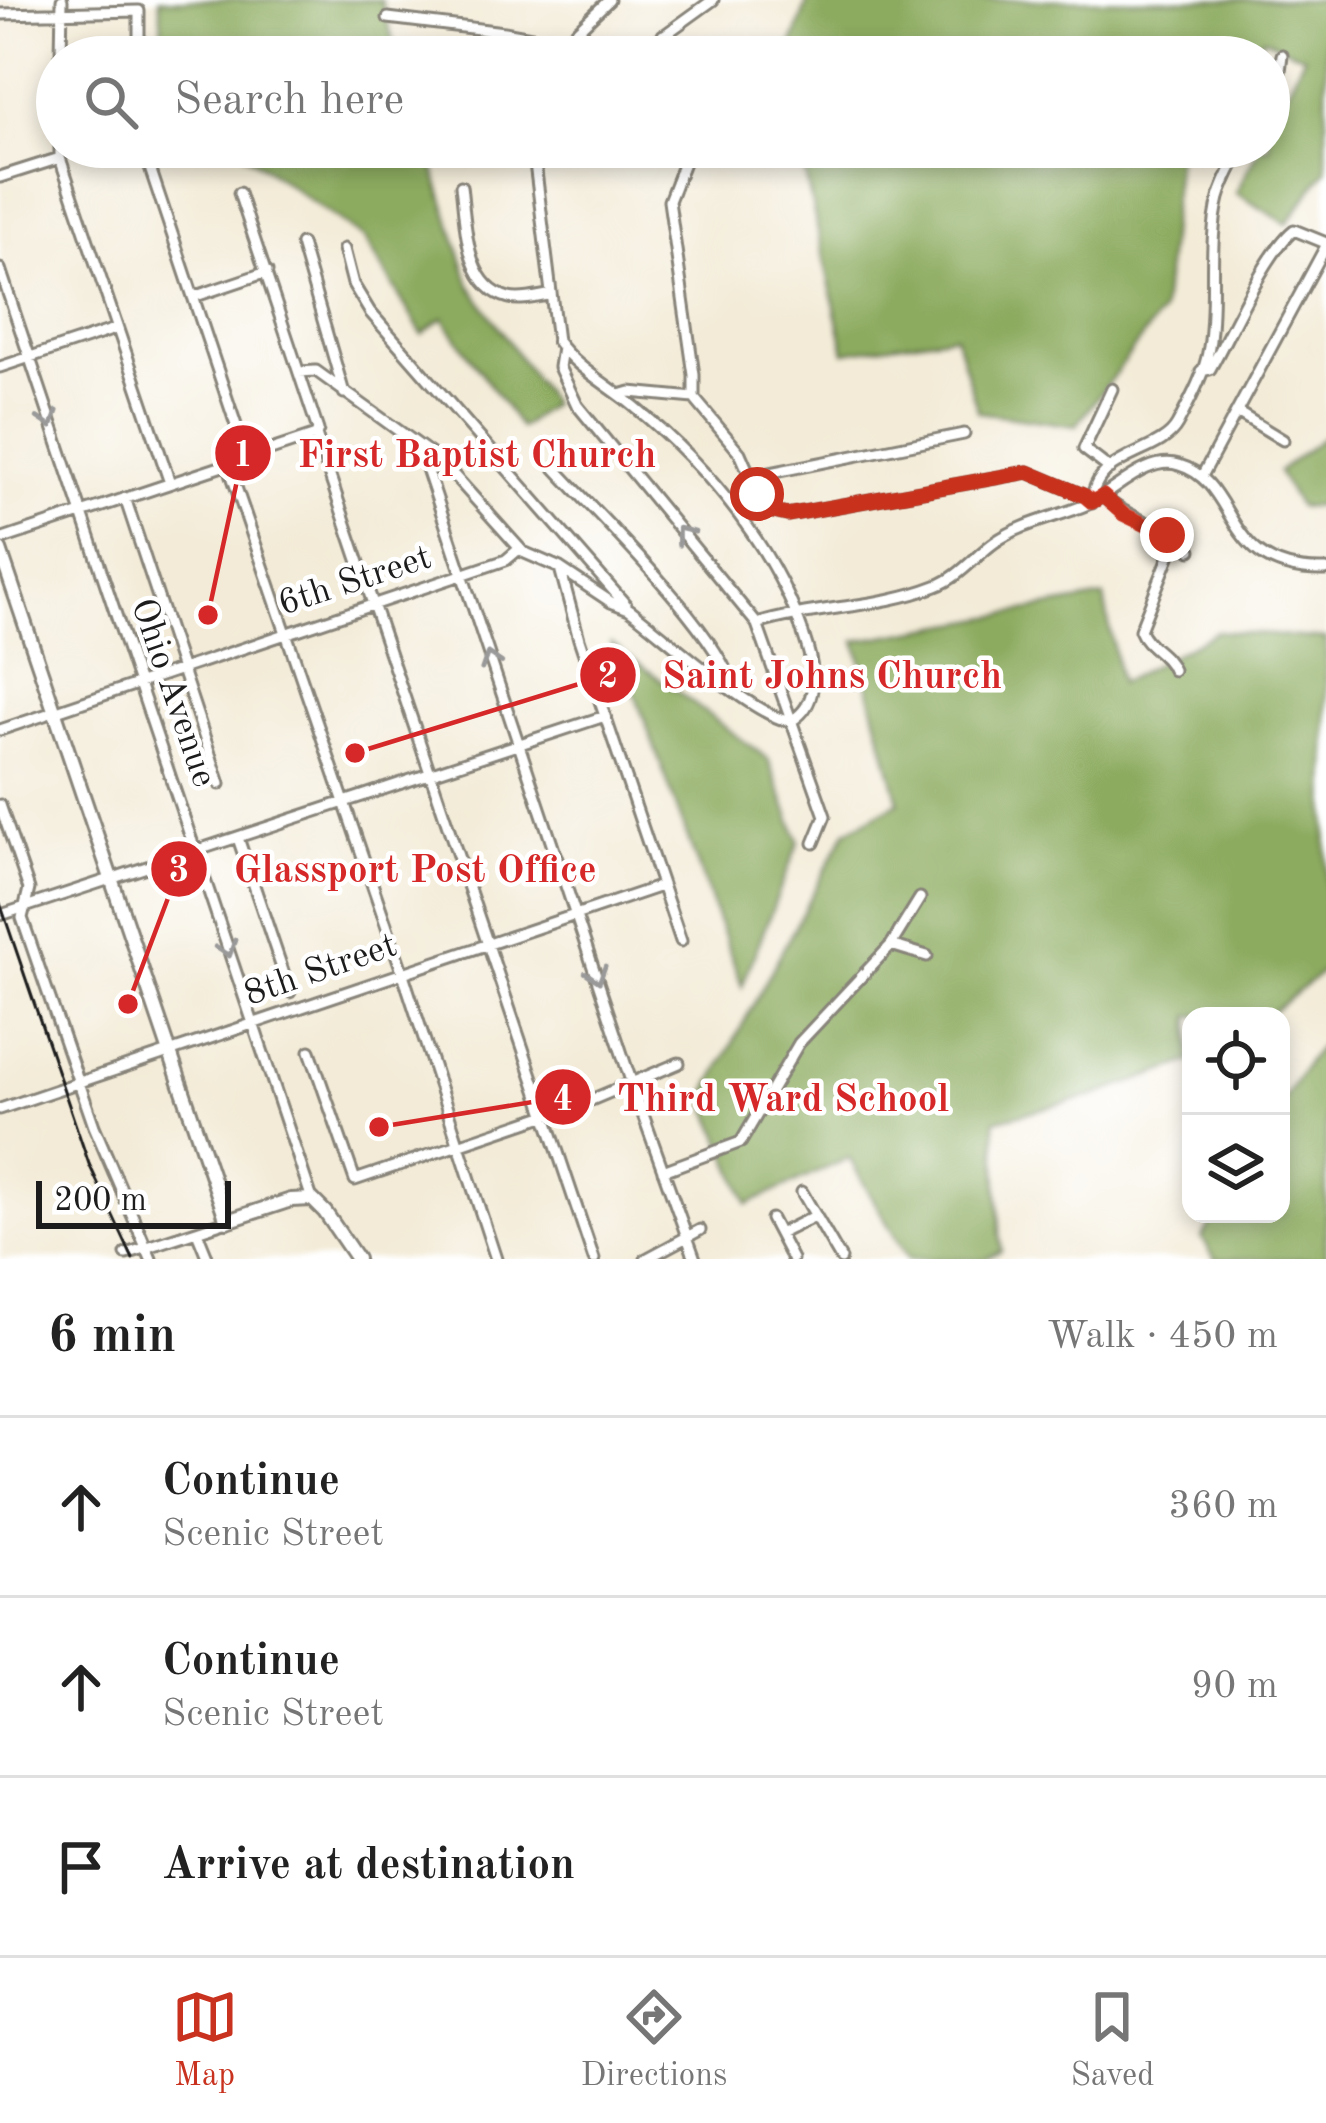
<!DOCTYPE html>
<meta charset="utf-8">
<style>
:root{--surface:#fff;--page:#f2f2f2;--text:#222;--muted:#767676;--line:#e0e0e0;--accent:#c8321e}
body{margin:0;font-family:"Old Standard TT",serif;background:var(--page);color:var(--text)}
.controls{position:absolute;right:36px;bottom:36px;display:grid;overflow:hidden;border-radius:24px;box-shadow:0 6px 18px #0003}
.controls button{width:108px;height:108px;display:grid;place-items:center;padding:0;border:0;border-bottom:3px solid var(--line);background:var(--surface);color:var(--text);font:60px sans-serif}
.scale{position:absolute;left:36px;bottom:30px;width:195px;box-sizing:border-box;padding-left:12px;border:6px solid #1c1c1c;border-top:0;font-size:33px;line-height:42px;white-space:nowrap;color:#1c1c1c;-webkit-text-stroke:9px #fff;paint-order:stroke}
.stop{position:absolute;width:36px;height:36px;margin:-27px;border:9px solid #c8321e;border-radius:50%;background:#fff}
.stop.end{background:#c8321e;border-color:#fff;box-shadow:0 3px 12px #0008}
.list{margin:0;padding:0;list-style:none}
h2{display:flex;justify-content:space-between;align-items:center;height:156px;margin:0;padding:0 48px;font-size:51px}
h2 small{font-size:39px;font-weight:400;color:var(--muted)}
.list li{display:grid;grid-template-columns:78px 1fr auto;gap:36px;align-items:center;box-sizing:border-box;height:180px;padding:0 48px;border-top:3px solid var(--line)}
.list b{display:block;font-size:45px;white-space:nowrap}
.list p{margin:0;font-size:39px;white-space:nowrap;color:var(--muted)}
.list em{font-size:39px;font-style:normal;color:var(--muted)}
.icon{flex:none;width:66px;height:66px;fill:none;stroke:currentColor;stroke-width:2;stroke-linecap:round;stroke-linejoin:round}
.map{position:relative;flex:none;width:1326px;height:1259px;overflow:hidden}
.search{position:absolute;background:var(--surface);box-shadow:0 6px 18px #0003;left:36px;right:36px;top:36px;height:132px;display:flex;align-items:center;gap:30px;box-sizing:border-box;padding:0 42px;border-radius:66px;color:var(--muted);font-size:45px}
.sheet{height:696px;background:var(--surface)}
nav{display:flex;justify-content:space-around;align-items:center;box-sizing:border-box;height:168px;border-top:3px solid var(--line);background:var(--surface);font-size:33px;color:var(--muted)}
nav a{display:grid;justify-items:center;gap:6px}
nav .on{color:var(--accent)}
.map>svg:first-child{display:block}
.forest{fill:#8cab5e;stroke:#54643d;stroke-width:3}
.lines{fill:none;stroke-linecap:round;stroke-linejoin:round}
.minor-casing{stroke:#88847a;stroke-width:15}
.major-casing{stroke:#88847a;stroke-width:18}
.minor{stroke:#fff;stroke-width:9}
.major{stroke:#fff;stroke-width:12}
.rail{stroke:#1c1c1c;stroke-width:3}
.oneway{stroke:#999}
.route{stroke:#c8321e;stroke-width:15}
.labels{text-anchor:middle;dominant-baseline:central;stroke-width:9;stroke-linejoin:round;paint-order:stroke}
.street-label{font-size:36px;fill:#1c1c1c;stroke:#fff}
.leader{fill:none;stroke:#d62828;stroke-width:4.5}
.callout-dot{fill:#d62828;stroke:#fff;stroke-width:4.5}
.mark-label{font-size:36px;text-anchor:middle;font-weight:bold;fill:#fff}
.callout-label{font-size:39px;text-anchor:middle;font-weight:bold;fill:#d62828;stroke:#fff;stroke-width:9;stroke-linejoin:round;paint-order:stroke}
</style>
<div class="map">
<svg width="1326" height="1259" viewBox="0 0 1326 1259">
<rect width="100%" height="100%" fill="#fff"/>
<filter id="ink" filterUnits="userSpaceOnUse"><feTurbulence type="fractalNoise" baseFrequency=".00833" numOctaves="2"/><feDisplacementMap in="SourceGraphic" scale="24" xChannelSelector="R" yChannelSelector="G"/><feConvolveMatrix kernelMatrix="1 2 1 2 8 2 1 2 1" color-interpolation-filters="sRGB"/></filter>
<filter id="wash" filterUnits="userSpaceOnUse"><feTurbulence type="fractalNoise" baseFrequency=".004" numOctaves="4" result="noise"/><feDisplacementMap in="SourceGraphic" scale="48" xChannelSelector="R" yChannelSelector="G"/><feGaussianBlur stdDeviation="2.7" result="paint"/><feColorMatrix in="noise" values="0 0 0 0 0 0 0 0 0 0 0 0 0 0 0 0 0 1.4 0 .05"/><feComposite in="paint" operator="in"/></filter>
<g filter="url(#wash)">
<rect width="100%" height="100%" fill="#f3ebd7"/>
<path class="forest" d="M159 0H381L398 57H165Z
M808 0H1326V170L1287 224 1236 193 1259 147H1269V126L1304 56 1263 38 1248 57H788Z
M235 147H427L470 285 551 404 520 428 443 318 422 334 365 239Z
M799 147H1181L1177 152 1162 311 1076 426 978 412 955 335 845 352Z
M1326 435V505L1298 507 1278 472Z
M1104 597 1120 683 1217 631 1326 639V969L1267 1016H1191V1062L1091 1097 995 1120 1001 1251 985 1259H908L849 1158 748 1204 704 1097 846 831 899 802 856 641Z
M610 642 768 759 799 841 742 986 632 686Z
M1326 1040V1259H1215L1202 1238 1216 1214H1281V1105L1309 1059Z"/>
</g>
<g filter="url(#ink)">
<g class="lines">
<g class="minor-casing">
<path id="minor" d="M0 14 139 11V57
M388 18 504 32 635 56
M663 35 671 42 723 46 728 51 726 57
M564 43 609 0
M61 57 62 0
M634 57 713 0
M1269 97 1279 79 1282 55
M60 147V158L170 483
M143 147 247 458
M533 147 557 341C577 369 609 385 635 407 709 468 780 553 807 646 815 673 819 705 791 721
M690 147 669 201 694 375V398
M0 177 60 158
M461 186C466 222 464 287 509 298 521 301 536 297 548 295
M301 244 344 393
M344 249 353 284 370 312 626 605
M0 269 312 1199
M193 297 267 272
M562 348 559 367 577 405 757 624 825 816 814 843
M0 367 115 329
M1201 371 1210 369C1230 334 1266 252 1294 230L1326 243
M299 372 316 371 442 462 523 552 560 568 611 602 629 609C662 633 757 720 791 721
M620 395 630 392 694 398 740 453 765 510 787 515 1028 472 1085 496 1092 503C1093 453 1160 456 1177 425 1189 402 1205 374 1209 347 1217 298 1207 247 1219 198 1224 180 1234 164 1242 147
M1237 412 1283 440
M316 435 594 1259
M429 453 427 469 632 1084 695 1259
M228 464 402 971 496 1259
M555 468C598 515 720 633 733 689
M1110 469 1084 449 1112 389
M1202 476 1326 246
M750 477 964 434
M1103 496C1129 520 1166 526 1191 550
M125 498 220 784
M0 540 316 435 318 430 239 193
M560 568 579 639 681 941
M757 624C815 606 880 608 936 586 960 577 975 556 995 542 1022 523 1058 517 1088 504 1115 492 1147 455 1179 465 1241 483 1219 573 1326 570
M1173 670C1166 652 1147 648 1140 630L1176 539
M0 730 506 560 519 549
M0 805 29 889 22 918 94 1126 151 1259
M238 838 290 992
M4 914 605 716
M891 945 927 956
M310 1051 355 1180 591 1100 679 1063
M0 1109 661 886
M663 1171 741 1142 799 1043 891 945 920 898
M802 1192 841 1259
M771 1219 792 1259
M197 1232 208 1259
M779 1234 815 1216
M126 1254 227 1221
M646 1259 700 1230"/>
</g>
<g class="major-casing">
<path id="major" d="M0 550 227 1221 291 1200 312 1199 325 1212 357 1259"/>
</g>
<use href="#minor" class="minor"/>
<use href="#major" class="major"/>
<path class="rail" d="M0 903 89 1164 133 1259"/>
</g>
<defs><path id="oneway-chevron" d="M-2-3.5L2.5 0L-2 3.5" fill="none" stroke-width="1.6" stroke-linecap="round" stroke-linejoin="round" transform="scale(3)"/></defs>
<g class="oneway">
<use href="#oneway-chevron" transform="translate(49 420) rotate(72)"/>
<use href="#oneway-chevron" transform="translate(683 534) rotate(-129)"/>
<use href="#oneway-chevron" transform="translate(490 660) rotate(-108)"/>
<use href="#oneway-chevron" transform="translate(227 949) rotate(71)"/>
<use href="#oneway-chevron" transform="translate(597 975) rotate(72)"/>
</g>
</g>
<g class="lines" filter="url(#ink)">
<path class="route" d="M757 494 765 510 787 515 1028 472 1085 496 1092 502 1103 496 1123 514 1167 535"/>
</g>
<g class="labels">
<g class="street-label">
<text transform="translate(355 582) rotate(-18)">6th Street</text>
<text transform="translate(172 693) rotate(71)">Ohio Avenue</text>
<text transform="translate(321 971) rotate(-19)">8th Street</text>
</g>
</g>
<path class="leader" d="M208 615L243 453M355 753L608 675M128 1004L179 869M379 1127L563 1097"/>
<g class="callout-dot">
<circle cx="208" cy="615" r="12"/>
<circle cx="355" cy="753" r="12"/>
<circle cx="128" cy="1004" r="12"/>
<circle cx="379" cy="1127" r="12"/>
<circle cx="243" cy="453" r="30"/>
<circle cx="608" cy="675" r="30"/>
<circle cx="179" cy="869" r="30"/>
<circle cx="563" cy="1097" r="30"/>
</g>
<g class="mark-label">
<text x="243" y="466">1</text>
<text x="608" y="687">2</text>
<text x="179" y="881">3</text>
<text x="563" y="1110">4</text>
</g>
<g class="callout-label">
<text x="477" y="467">First Baptist Church</text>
<text x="832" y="688">Saint Johns Church</text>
<text x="415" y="882">Glassport Post Office</text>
<text x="783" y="1111">Third Ward School</text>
</g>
</svg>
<div class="controls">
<button><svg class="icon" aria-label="locate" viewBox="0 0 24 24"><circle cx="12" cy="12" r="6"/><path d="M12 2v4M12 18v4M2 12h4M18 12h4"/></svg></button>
<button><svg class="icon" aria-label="layers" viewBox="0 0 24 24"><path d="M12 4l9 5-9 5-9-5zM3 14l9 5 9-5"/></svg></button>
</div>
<div class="scale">200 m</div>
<div class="stop" style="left:757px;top:494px"></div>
<div class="stop end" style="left:1167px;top:535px"></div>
<div class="search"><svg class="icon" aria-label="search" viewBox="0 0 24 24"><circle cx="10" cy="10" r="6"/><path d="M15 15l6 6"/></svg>Search here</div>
</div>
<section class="sheet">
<h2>6 min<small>Walk · 450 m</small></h2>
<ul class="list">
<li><svg class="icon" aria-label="ahead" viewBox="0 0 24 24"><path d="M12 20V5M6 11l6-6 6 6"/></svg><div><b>Continue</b><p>Scenic Street</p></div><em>360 m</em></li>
<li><svg class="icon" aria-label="ahead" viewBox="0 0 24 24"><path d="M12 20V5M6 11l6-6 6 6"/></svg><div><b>Continue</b><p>Scenic Street</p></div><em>90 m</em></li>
<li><svg class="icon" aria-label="arrive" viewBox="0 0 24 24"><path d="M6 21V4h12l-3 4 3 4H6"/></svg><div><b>Arrive at destination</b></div></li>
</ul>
</section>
<nav>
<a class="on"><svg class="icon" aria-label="map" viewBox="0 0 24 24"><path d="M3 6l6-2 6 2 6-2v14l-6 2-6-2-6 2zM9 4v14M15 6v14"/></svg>Map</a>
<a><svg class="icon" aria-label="directions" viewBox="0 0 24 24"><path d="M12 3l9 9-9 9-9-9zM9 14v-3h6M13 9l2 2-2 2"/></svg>Directions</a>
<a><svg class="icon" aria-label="saved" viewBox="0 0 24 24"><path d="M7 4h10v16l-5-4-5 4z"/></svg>Saved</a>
</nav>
